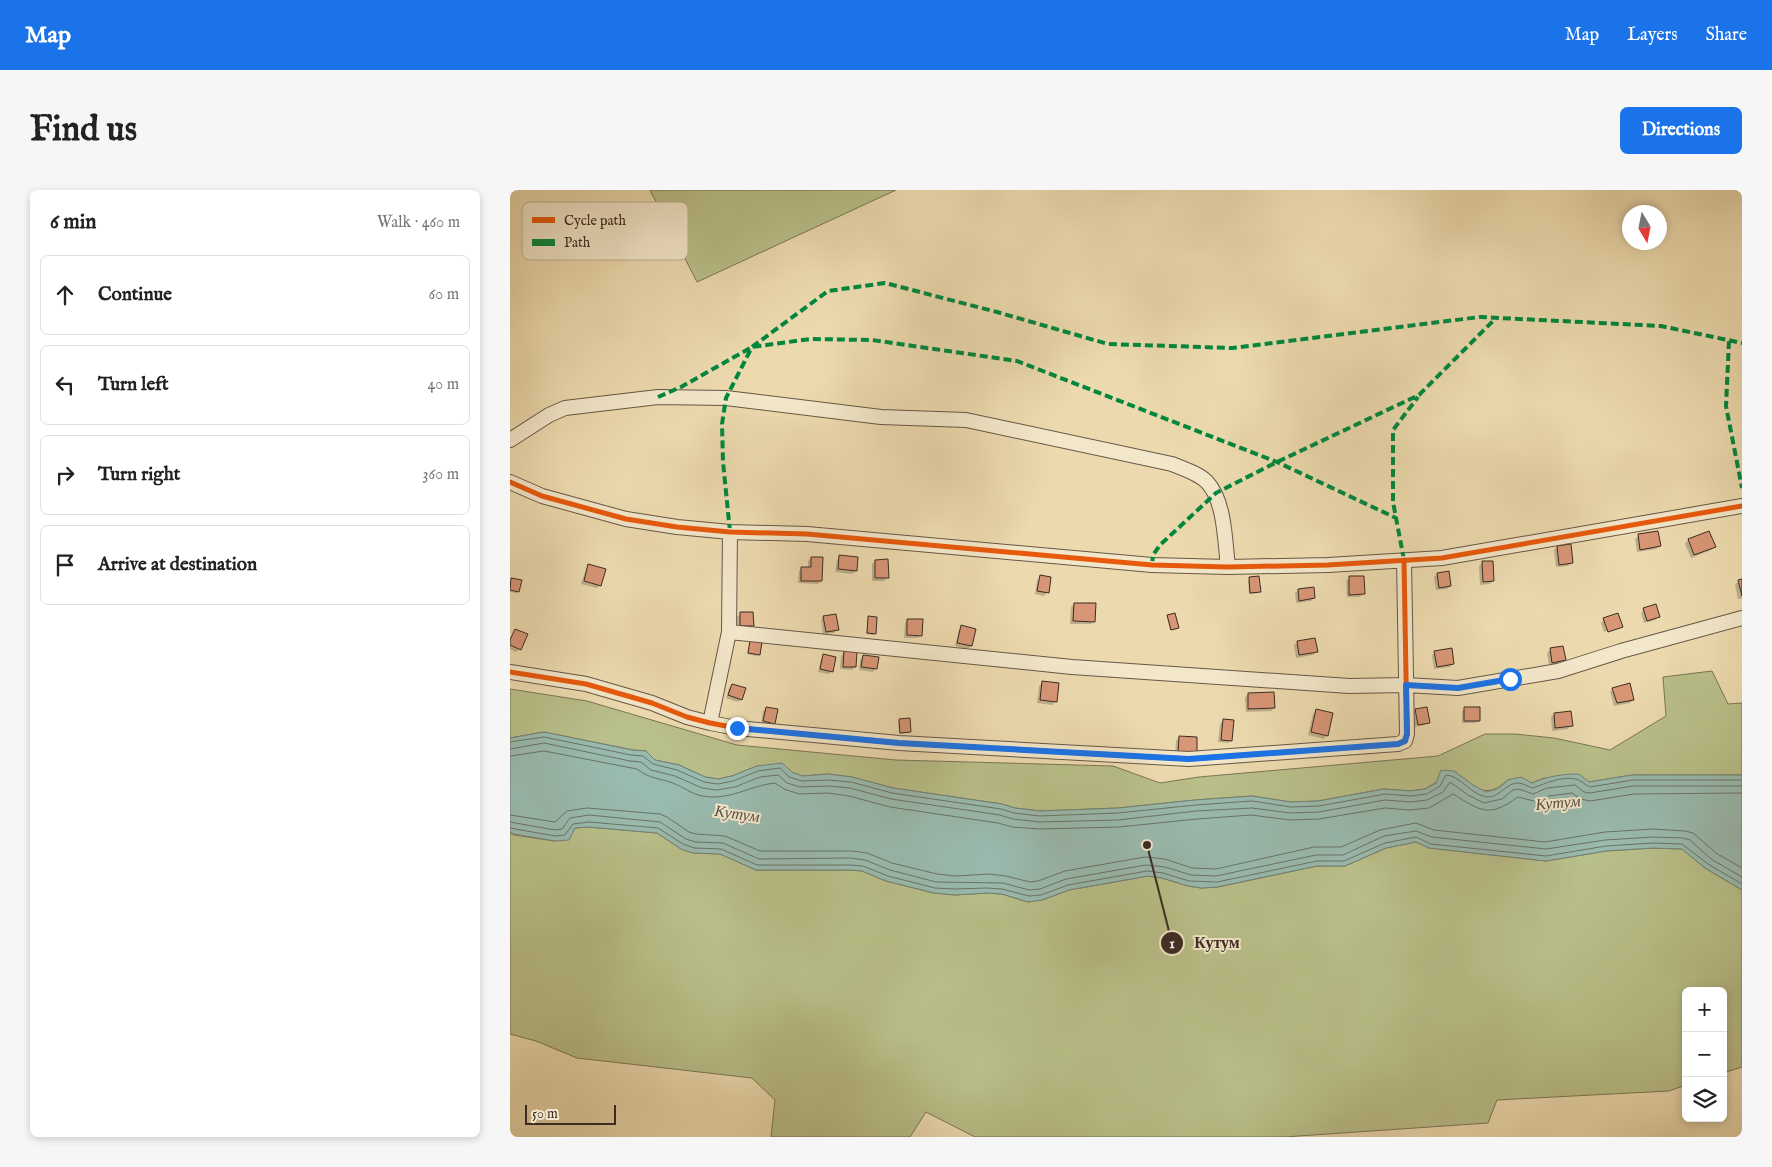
<!DOCTYPE html>
<meta charset="utf-8">
<style>
:root{--surface:#fff;--page:#f6f6f6;--text:#222;--muted:#767676;--line:#e0e0e0;--accent:#1a73e8}
body{margin:0;font-family:"IM FELL English",serif;background:var(--page);color:var(--text)}
.controls{position:absolute;right:15px;bottom:15px;display:grid;overflow:hidden;border-radius:8px;box-shadow:0 2px 8px #0003}
.controls button{width:45px;height:45px;display:grid;place-items:center;padding:0;border:0;border-bottom:1px solid var(--line);background:var(--surface);color:var(--text);font:25px sans-serif}
.compass{position:absolute;left:1112px;top:15px;width:45px;height:45px;border-radius:50%;background:var(--surface);box-shadow:0 2px 8px #0003;rotate:170deg}
.scale{position:absolute;left:15px;bottom:12px;width:91px;box-sizing:border-box;padding-left:5px;border:2px solid #3b2b23;border-top:0;font-size:14px;line-height:18px;white-space:nowrap;color:#3b2b23;-webkit-text-stroke:4px #f3e7ca;paint-order:stroke}
.stop{position:absolute;width:15px;height:15px;margin:-11px;border:4px solid #1a73e8;border-radius:50%;background:#fff}
.stop.end{background:#1a73e8;border-color:#fff;box-shadow:0 1px 5px #0008}
.list{margin:0;padding:0;list-style:none}
h2{display:flex;justify-content:space-between;align-items:center;height:65px;margin:0;padding:0 20px;font-size:21px}
h2 small{font-size:16px;font-weight:400;color:var(--muted)}
.list li{display:grid;grid-template-columns:32px 1fr auto;gap:15px;align-items:center;box-sizing:border-box;height:80px;margin:0 10px 10px;padding:0 10px;border:1px solid var(--line);border-radius:8px}
.list b{display:block;font-size:19px;white-space:nowrap}
.list em{font-size:16px;font-style:normal;color:var(--muted)}
.icon{flex:none;width:28px;height:28px;fill:none;stroke:currentColor;stroke-width:2;stroke-linecap:round;stroke-linejoin:round}
.map{position:relative;flex:none;width:1232px;height:947px;overflow:hidden;border-radius:8px}
header{display:flex;align-items:center;gap:30px;box-sizing:border-box;height:70px;padding:0 25px;background:var(--accent);color:#fff}
header strong{font-size:24px}
nav{display:flex;gap:28px;margin-inline-start:auto;font-size:18px}
.intro{display:flex;align-items:center;justify-content:space-between;box-sizing:border-box;height:120px;padding:0 30px}
h1{margin:0;font-size:35px}
.button{padding:12px 22px;border-radius:8px;background:var(--accent);color:#fff;font-size:18px;font-weight:700}
main{display:flex;gap:30px;padding:0 30px}
aside{flex:1;background:var(--surface);border-radius:8px;box-shadow:0 2px 8px #0003}
.map>svg:first-child{display:block}
.green{fill:#b9bf89;stroke:#7a7556}
.water{fill:#99baae;stroke:#738176}
.shadow{fill:#0003}
.lines{fill:none;stroke-linecap:round;stroke-linejoin:round}
.shore{stroke:#6a7268;stroke-width:1}
.building{fill:#d89676;stroke:#3b2b23}
.street-casing{stroke:#675746;stroke-width:16}
.street{stroke:#f3e7ca;stroke-width:14}
.quiet{stroke:#00873e;stroke-width:4;stroke-dasharray:8 4;stroke-linecap:butt}
.cycleway-casing{stroke:#f3e7ca;stroke-width:8}
.cycleway{stroke:#e8590c;stroke-width:5}
.route{stroke:#1a73e8;stroke-width:6}
.labels{text-anchor:middle;dominant-baseline:central;stroke-width:4;stroke-linejoin:round;paint-order:stroke}
.water-label{font-size:16px;font-style:italic;fill:#524f46;stroke:#f3e7ca}
.key{fill:#f3e7ca;stroke:#bcaf98;stroke-width:1}
.key-label{font-size:14px;fill:#3b2b23}
.leader{fill:none;stroke:#3b2b23;stroke-width:2}
.callout-dot{fill:#3b2b23;stroke:#f3e7ca;stroke-width:2}
.mark-label{font-size:15px;text-anchor:middle;font-weight:bold;fill:#fff}
.callout-label{font-size:16px;text-anchor:middle;font-weight:bold;fill:#3b2b23;stroke:#f3e7ca;stroke-width:4;stroke-linejoin:round;paint-order:stroke}
</style>
<header>
<strong>Map</strong>
<nav><a>Map</a><a>Layers</a><a>Share</a></nav>
</header>
<div class="intro"><h1>Find us</h1><a class="button">Directions</a></div>
<main>
<aside>
<h2>6 min<small>Walk · 460 m</small></h2>
<ul class="list">
<li><svg class="icon" aria-label="ahead" viewBox="0 0 24 24"><path d="M12 20V5M6 11l6-6 6 6"/></svg><div><b>Continue</b></div><em>60 m</em></li>
<li><svg class="icon" aria-label="left" viewBox="0 0 24 24"><path d="M17 20v-9H6M10 6l-5 5 5 5"/></svg><div><b>Turn left</b></div><em>40 m</em></li>
<li><svg class="icon" aria-label="right" viewBox="0 0 24 24"><path d="M7 20v-9h11M14 6l5 5-5 5"/></svg><div><b>Turn right</b></div><em>360 m</em></li>
<li><svg class="icon" aria-label="arrive" viewBox="0 0 24 24"><path d="M6 21V4h12l-3 4 3 4H6"/></svg><div><b>Arrive at destination</b></div></li>
</ul>
</aside>
<div class="map">
<svg width="1232" height="947" viewBox="0 0 1232 947">
<rect width="100%" height="100%" fill="#ecdaae"/>
<filter id="stains"><feTurbulence type="fractalNoise" baseFrequency=".004" numOctaves="4"/><feColorMatrix values="0 0 0 0 .2 0 0 0 0 .09 0 0 0 0 .02 0 0 0 .5 -.17"/></filter>
<radialGradient id="worn" r=".72"><stop offset=".6" stop-color="#630" stop-opacity="0"/><stop offset="1" stop-color="#630" stop-opacity=".3"/></radialGradient>
<path class="green" d="M140 0H386L187 92Z
M1202 481 1218 514 1232 513V585H1122L1079 592 1034 588 1022 593 998 590C974 611 965 597 944 581L915 599 901 601 874 599 808 611 781 612 742 606 685 610 608 618 530 621 505 618 492 614 383 598 342 587 318 584 293 586 247 576 222 586 208 589 195 587 169 575 145 570 136 561 123 560 34 542 0 548V499L77 511 227 555 386 570 603 576 650 593 689 587 928 566 975 544H1005L1044 548 1100 560 1156 526 1153 487Z
M78 637 147 643 171 659 183 663 210 664 246 680H339L352 681 376 691 424 703 445 705 477 703 492 704 518 712 532 710 559 700 638 686 652 688 678 696 691 698 708 697 807 676H835L876 658 906 652 919 658 1036 671 1096 661 1143 658 1172 659 1195 678 1232 700V877L1213 883V801H1176V895L1159 901 987 910 978 933 774 947H465L416 922 400 947H261L265 910 242 888 67 868 26 851 0 844V643L4 645 45 651 65 638Z"/>
<path class="water" d="M34 542 122 560 136 561 145 570 169 575 195 587 208 589 222 586 247 576 272 573 282 582 293 586 318 584 342 587 383 598 492 614 505 618 530 621 608 618 685 610 742 606 781 612 808 611 874 599 901 601 915 599 926 593 931 580 944 581 963 595 976 602 988 599 998 590 1011 587 1022 593C1038 586 1053 584 1069 584L1079 592 1122 585H1232V700L1195 678 1172 659 1143 658 1096 661 1036 671 919 658 906 652 876 658 835 676H807L707 697 691 698 678 696 652 688 638 686 559 700 532 710 518 712 492 704 477 703 445 705 424 703 376 691 352 681 340 680H246L210 664 183 663 171 659 147 643 78 637 65 638 59 650 45 651 4 644 0 642V548Z"/>
<path class="shadow" d="M1199 342 1204 356 1201 360 1181 368 1175 354 1178 350Z
M1128 346 1150 356 1146 359 1127 362 1125 349Z
M1047 357 1062 372 1058 376 1046 377 1044 360Z
M330 367 346 381 342 384 325 382 327 370Z
M301 368 311 391 308 394 288 393 289 381 292 378H298V371Z
M365 371 377 387 374 391H362V374Z
M973 372 983 391 980 394 970 395 969 376Z
M79 376 90 395 87 398 71 394 76 379Z
M927 384 940 396 937 399 926 400 924 387Z
M531 387 537 402 534 406 525 404 527 390Z
M839 388 853 403 850 407H837L836 391Z
M1 389 8 402 7 403 0 402Z
M739 389 749 401 748 403 739 404 738 390Z
M1232 390V408L1228 409 1225 394Z
M788 400 804 408 801 411 786 413 785 403Z
M564 414 584 431 581 434H560L561 417Z
M1134 419 1148 426 1145 430 1134 433 1131 423Z
M231 423 242 435 239 439H228L227 427Z
M658 426 667 438 666 439 660 440 657 427Z
M314 427 327 439 324 443 313 444 311 430Z
M358 428 365 443 363 445 356 444Z
M1094 429 1111 436 1109 439V437L1094 442 1091 433Z
M398 430 411 445 408 448H394L395 433Z
M452 436 461 456 458 459 445 456 449 440Z
M6 440 10 459 6 462 0 459V448Z
M240 451 249 464 247 466 237 464Z
M787 452 806 462 803 465 786 468 784 455Z
M1040 460 1054 470 1051 473 1039 475 1037 463Z
M334 462 345 477 342 480 330 479 331 466Z
M925 462 943 473 940 477 924 479 922 465Z
M314 466 322 481 319 484 308 482 311 469Z
M353 466 366 478 363 482 349 480 350 470Z
M533 492 546 511 542 515 527 513 529 496Z
M222 495 231 509 228 512 216 508 219 498Z
M1103 499 1123 510 1120 513 1104 516 1100 502Z
M738 504 764 518 761 521 736 522 735 508Z
M257 518 264 533 260 537 251 535 253 521Z
M955 518 969 530 966 533H952V521Z
M806 520 817 545 814 549 798 545 803 524Z
M905 520 918 532 915 535 905 537 902 524Z
M1044 524 1061 535 1058 539 1042 541 1041 527Z
M390 530 400 542 398 543 389 544 388 531Z
M713 531 721 550 718 553 708 552 710 534Z
M669 547 686 548 665 565 666 551Z"/>
<g class="lines">
<path class="shore" d="M0 552 34 547 121 565 133 566 143 574 167 580 194 592 208 594 223 591 248 581 270 578 279 587 292 591 318 590 341 592 382 603 491 619 504 623 530 626 608 623 686 615 742 611 781 617 809 616 875 604 901 606 917 604 930 596 936 585C950 586 959 602 973 606 988 611 995 593 1008 593 1013 593 1018 597 1023 598 1036 593 1052 586 1066 589 1071 590 1075 595 1080 597L1123 590H1232
M0 559 34 553 120 571 131 572 141 580 165 586 192 598 207 600 225 597 250 587 268 585 277 593 290 597 318 596 340 598 381 609 490 625 503 629 530 632 608 630 686 621 742 618 780 623 809 622 875 610 901 612 917 610 933 602 940 592 958 605 974 613 992 609 1003 600 1009 599 1023 604 1037 598 1065 595 1074 602 1080 603 1123 596H1232
M0 566 34 561 127 579C140 589 149 588 163 593 173 597 182 604 192 606 220 611 238 596 265 593L274 599 289 604 318 603 339 606 380 617 488 633 502 637 530 639 609 637 687 629 741 625 780 630 809 629 875 618 900 620 919 618 943 604C970 620 978 629 1008 607L1024 611 1039 606 1062 603 1071 609 1080 611 1124 604 1232 603
M0 625 45 632 57 621 77 618 150 624 157 627 179 642 186 644 215 646 250 661H342L357 663 382 673 427 684 446 686 479 684 496 686 520 692 528 691 555 681 635 667 655 669 682 678 706 679 804 657H831L870 640 906 633 924 640 1035 652 1095 642 1143 639 1175 641 1183 643 1206 663 1232 678
M0 632 45 640 52 639 60 628 79 625 150 632 176 649 185 652 213 653 249 669 341 668 355 670 380 680 426 692 493 693 519 700 530 699 556 689 636 675 655 677 681 685 706 686 806 665H833L874 646 906 641 922 647 1036 659 1095 650 1143 647 1173 648 1180 650 1201 669 1232 687
M0 638 45 646 55 645 63 634 79 632 148 638 173 654 184 658 211 659 247 675H340L353 676 378 686 425 698 445 699 477 698 492 699 519 706 531 705 558 695 637 681 653 683 679 691 707 692 807 671H834L875 653 906 647 921 654 1036 666 1096 656 1143 653 1172 654 1198 674 1232 694"/>
</g>
<path class="building" d="M1148 341 1151 356 1130 360 1128 344Z
M1199 341 1206 357 1184 365 1178 349Z
M1061 354 1063 373 1049 375 1047 356Z
M329 365 348 367 347 381 328 379Z
M301 367H313L312 391H291V377H301Z
M378 369 379 388H365V370Z
M972 371H983L984 391 973 392Z
M78 374 96 379 91 396 74 391Z
M939 381 941 396 929 398 927 383Z
M530 385 541 387 539 403 527 401Z
M749 386 751 402 740 403 739 387Z
M839 386H854L855 404 839 405Z
M1 388 12 390 9 402 0 400Z
M1232 389V406L1228 390Z
M804 397 805 408 789 411 788 399Z
M564 413H586L585 432 563 431Z
M1146 414 1150 427 1137 431 1133 418Z
M230 422H243L244 436H230Z
M665 423 669 438 661 440 657 425Z
M1108 423 1113 437 1098 442 1093 428Z
M326 424 329 440 316 442 313 426Z
M358 426 367 427 366 444 357 443Z
M397 429H413L412 446 397 445Z
M451 435 466 439 462 456 447 453Z
M5 439 18 444 11 460 0 455V450Z
M805 448 808 462 789 465 787 451Z
M240 450 252 452 250 465 238 463Z
M1053 456 1056 470 1042 473 1040 458Z
M942 458 944 474 927 477 924 461Z
M334 461 347 462 346 477H333Z
M313 464 326 467 323 482 310 479Z
M353 465 369 467 367 479 351 477Z
M532 491 549 493 547 512 530 510Z
M1120 493 1124 510 1107 513 1102 498Z
M222 494 236 498 232 510 218 505Z
M764 502 765 518 738 519V503Z
M256 517 268 519 265 534 253 531Z
M917 517 920 533 908 535 905 519Z
M954 517H970V531H954Z
M806 519 823 523 818 546 801 542Z
M1061 521 1063 536 1045 538 1044 523Z
M400 528 401 542 390 543 389 529Z
M713 529 724 530 722 551 711 550Z
M669 546 687 547V563H668Z"/>
<g class="lines">
<g class="street-casing">
<path id="street" d="M0 250 39 225 55 218 148 207 216 208 371 227 456 230 662 274C674 279 688 283 697 292 715 311 715 352 718 377
M0 292 32 306 116 329 167 337 220 342 297 344 642 375 718 377 818 375 932 368 1232 316
M219 442 562 477 839 496 896 495 948 498 1048 481 1111 461 1232 428
M0 482 76 494 142 513 177 527 200 533 227 538 389 553 679 569 888 554 895 551 897 544 894 370
M200 533 219 442 220 342"/>
</g>
<use href="#street" class="street"/>
<path class="quiet" d="M1219 151 1216 216 1232 298
M148 207 171 197 242 157 300 149 362 150 507 171 767 272 886 328
M220 342 213 272 212 234 216 208 242 157 318 101 375 93 487 122 598 154 722 158 970 127 1151 136 1232 153
M894 370 883 312V240L908 207
M642 375 643 365 650 355 706 303 767 272 909 205 986 128"/>
<g class="cycleway-casing">
<path id="cycleway" d="M0 292 32 306 116 329 167 337 220 342 297 344 642 375 718 377 818 375 932 368 1232 316
M0 482 76 494 142 513 177 527 200 533 227 538 389 553 679 569 888 554 895 551 897 544 894 370"/>
</g>
<use href="#cycleway" class="cycleway"/>
</g>
<g class="lines">
<path class="route" d="M227 538 389 553 679 569 888 554 895 551 897 544 896 495 948 498 1000 489"/>
</g>
<g class="labels">
<g class="water-label">
<text transform="translate(1048 614) rotate(-5)">Кутум</text>
<text transform="translate(227 625) rotate(8)">Кутум</text>
</g>
</g>
<rect x="12" y="12" width="166" height="58" rx="8" class="key"/>
<rect x="22" y="27" width="23" height="6" fill="#e8590c"/>
<rect x="22" y="49" width="23" height="7" fill="#00873e"/>
<g class="key-label">
<text x="54" y="35">Cycle path</text>
<text x="54" y="57">Path</text>
</g>
<path class="leader" d="M637 655L662 753"/>
<g class="callout-dot">
<circle cx="637" cy="655" r="5"/>
<circle cx="662" cy="753" r="12"/>
</g>
<g class="mark-label">
<text x="662" y="758">1</text>
</g>
<g class="callout-label">
<text x="707" y="758">Кутум</text>
</g>
<rect width="100%" height="100%" filter="url(#stains)"/>
<rect width="100%" height="100%" fill="url(#worn)"/>
</svg>
<div class="controls">
<button>+</button>
<button>−</button>
<button><svg class="icon" aria-label="layers" viewBox="0 0 24 24"><path d="M12 4l9 5-9 5-9-5zM3 14l9 5 9-5"/></svg></button>
</div>
<svg class="compass" viewBox="-18 -18 36 36"><path d="M0-13l5 13h-10z" fill="#e53935"/><path d="M0 13l5-13h-10z" fill="#767676"/></svg>
<div class="scale">50 m</div>
<div class="stop" style="left:1000px;top:489px"></div>
<div class="stop end" style="left:227px;top:538px"></div>
</div>
</main>
